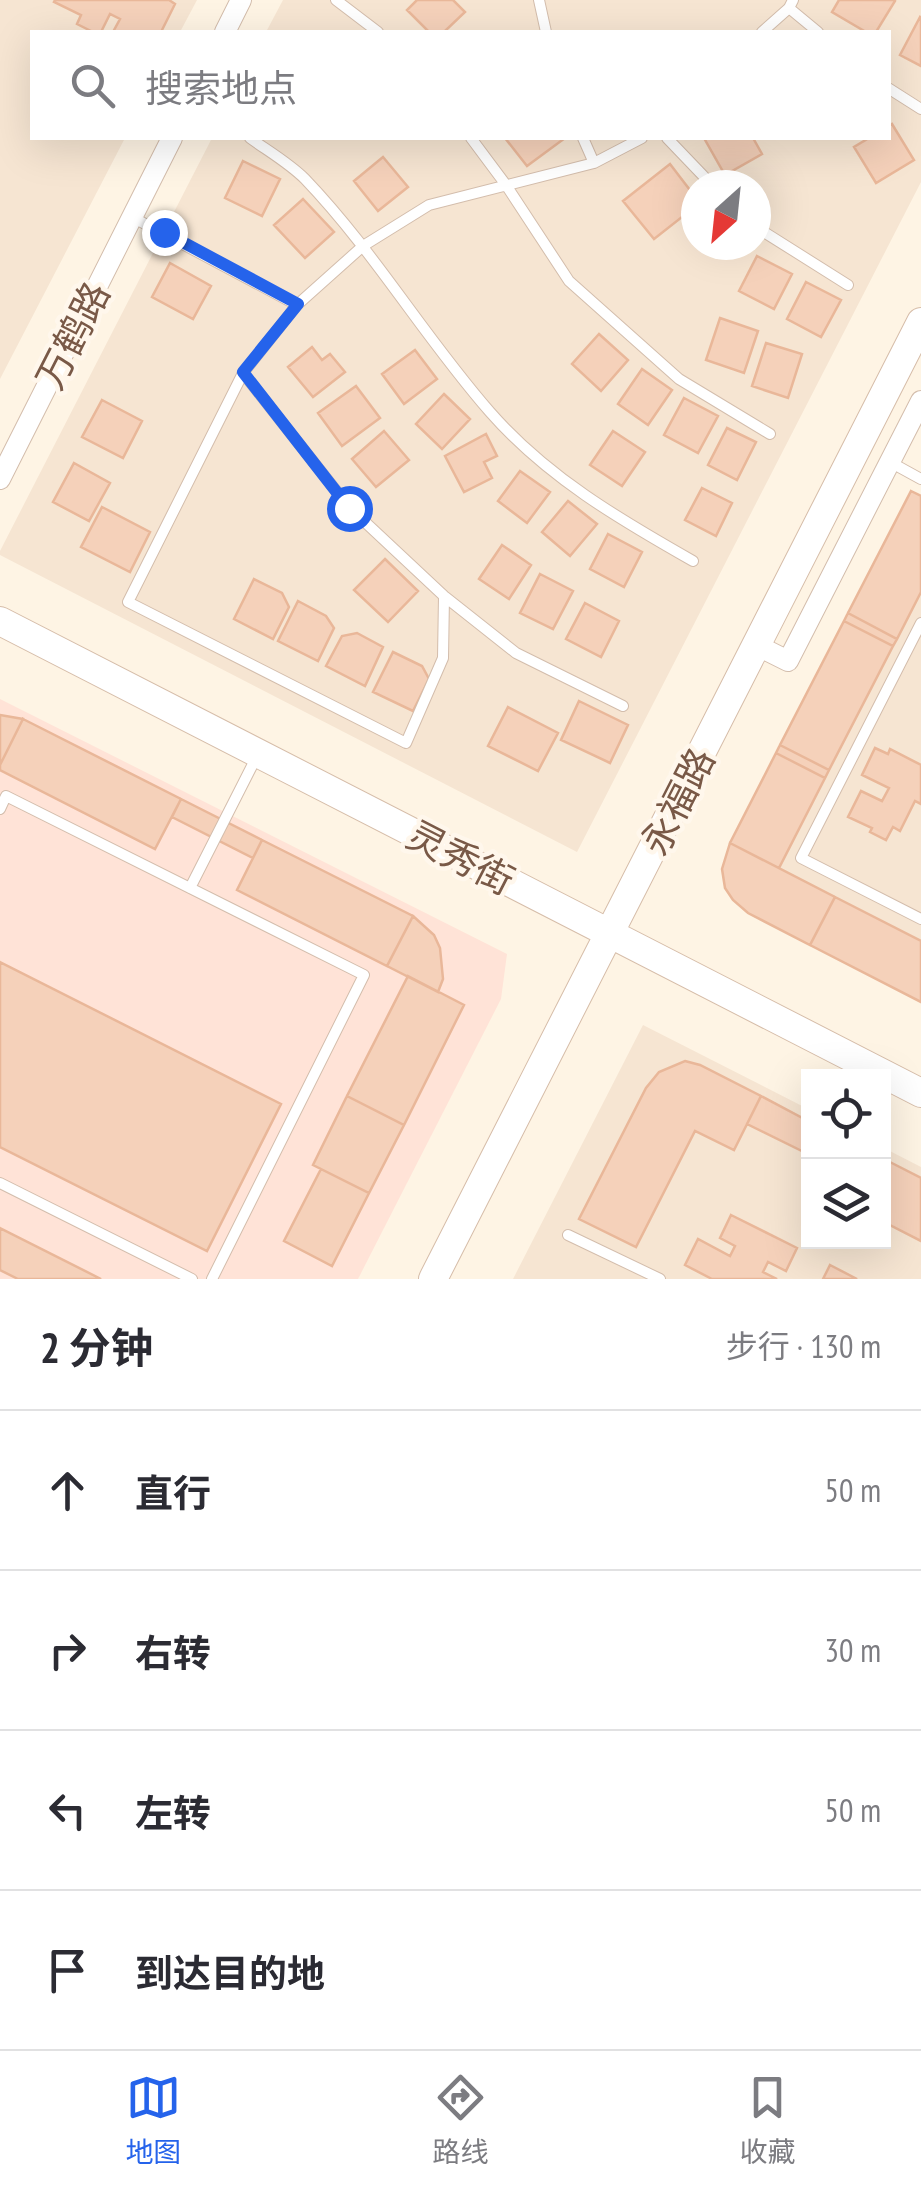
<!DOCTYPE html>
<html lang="zh">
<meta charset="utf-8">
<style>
:root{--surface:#fff;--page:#f7f7f7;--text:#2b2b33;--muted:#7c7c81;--line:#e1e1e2;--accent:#2563eb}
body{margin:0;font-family:"PT Sans Narrow","Noto Sans SC",sans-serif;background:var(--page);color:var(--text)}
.controls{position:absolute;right:30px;bottom:30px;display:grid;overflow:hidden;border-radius:0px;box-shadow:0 10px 40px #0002}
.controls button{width:90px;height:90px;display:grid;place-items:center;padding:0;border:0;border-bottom:2px solid var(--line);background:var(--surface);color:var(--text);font:50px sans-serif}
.compass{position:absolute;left:681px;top:170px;width:90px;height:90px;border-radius:50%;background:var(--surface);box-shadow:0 10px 40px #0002;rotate:207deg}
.stop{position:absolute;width:30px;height:30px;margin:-22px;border:8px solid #2563eb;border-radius:50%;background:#fff}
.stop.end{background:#2563eb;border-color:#fff;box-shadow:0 2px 10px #0008}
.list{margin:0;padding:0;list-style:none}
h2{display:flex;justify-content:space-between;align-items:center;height:130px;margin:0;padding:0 40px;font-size:42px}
h2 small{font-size:32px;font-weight:400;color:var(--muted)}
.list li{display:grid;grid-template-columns:65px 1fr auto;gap:30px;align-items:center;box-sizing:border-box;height:160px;padding:0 40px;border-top:2px solid var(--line)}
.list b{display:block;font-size:38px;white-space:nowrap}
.list em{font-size:32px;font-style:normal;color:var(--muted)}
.icon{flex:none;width:55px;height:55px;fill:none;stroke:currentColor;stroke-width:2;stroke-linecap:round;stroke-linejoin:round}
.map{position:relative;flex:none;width:921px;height:1279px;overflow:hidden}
.search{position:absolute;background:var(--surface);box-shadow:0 10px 40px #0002;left:30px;right:30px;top:30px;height:110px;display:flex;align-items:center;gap:25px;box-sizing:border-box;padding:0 35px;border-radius:0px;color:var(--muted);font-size:38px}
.sheet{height:770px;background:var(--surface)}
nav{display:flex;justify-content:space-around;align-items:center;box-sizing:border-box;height:140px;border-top:2px solid var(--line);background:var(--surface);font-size:28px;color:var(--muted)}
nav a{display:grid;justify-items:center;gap:5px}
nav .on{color:var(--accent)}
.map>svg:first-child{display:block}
.residential{fill:#f6e5d2;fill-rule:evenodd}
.commercial{fill:#ffe3d7}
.building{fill:#f5d1ba;stroke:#e9b799;stroke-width:2.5}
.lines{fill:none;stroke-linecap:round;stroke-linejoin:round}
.lane-casing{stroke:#d3bdac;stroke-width:12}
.street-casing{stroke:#d3bdac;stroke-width:22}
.secondary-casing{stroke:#d6bda9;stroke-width:30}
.lane{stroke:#fff;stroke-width:10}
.street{stroke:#fff;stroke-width:20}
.secondary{stroke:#fff;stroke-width:28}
.route{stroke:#2563eb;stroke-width:12}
.labels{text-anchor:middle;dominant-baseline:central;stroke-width:9;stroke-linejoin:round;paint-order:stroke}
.street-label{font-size:38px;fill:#795947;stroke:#fff7ec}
</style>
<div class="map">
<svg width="921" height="1279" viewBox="0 0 921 1279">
<rect width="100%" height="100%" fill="#fef4e4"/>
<path class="residential" d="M0 0H197L180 32H32V138H125L0 379Z
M283 0H921V182L577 852 0 555V551L212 138H888V32H266ZM696 185H756V245H696Z
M921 592V941L779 868Z
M643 1025 808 1109V1242H884V1148L921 1167V1279H513Z"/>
<path class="commercial" d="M0 699 507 954 501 999 358 1279H0Z"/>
<path class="building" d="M55 0H169L175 4 161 32H113L120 19 110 14 101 32H93L77 24 81 15 54 2Z
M417 0H453L465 12 444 32H429L407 10Z
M839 0H894L895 1 876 32H866L832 12Z
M920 17 921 18V66L900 55Z
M892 124 914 160 876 183 854 147 869 138H888V126Z
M505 138H565L527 166Z
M704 138H753L762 154 725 175Z
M383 157 408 187 378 211 354 181Z
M243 161 280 179 262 216 225 198Z
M670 164 696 198V206L654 239 623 201Z
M303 199 334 232 305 258 274 225Z
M757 256 792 274 774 309 739 291Z
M170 263 211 286 193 319 152 297Z
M806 282 841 300 821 337 787 319Z
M720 318 758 331 744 373 706 360Z
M599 334 628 360 601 391 572 364Z
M766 343 802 354 788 398 752 386Z
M312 347 322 360 330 354 345 372 313 397 288 367Z
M415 350 437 379 404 404 382 374Z
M642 369 672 390 648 425 618 404Z
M356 386 380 418 342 446 318 413Z
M444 394 470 419 442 449 416 424Z
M684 398 718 416 698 453 664 435Z
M102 400 142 421 123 458 82 437Z
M727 428 756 442 737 480 708 465Z
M384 431 409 460 376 487 352 459Z
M613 431 645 452 622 486 590 465Z
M486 434 497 456 484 462 492 478 464 492 445 456Z
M74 463 110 483 89 521 53 502Z
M520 471 550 492 527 523 498 501Z
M702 488 732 503 716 536 685 520Z
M911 491 921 496V592L897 639 848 613Z
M568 501 597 524 570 556 542 532Z
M102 507 150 532 130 572 81 547Z
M608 534 642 552 624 587 590 569Z
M502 545 531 565 509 599 479 579Z
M385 559 418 591 388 622 354 590Z
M540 574 573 591 553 629 520 613Z
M254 579 282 593 289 607 273 639 234 619Z
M298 601 326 616 334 628 318 661 278 641Z
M585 603 619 621 601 657 566 639Z
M848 613 897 639 893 646 844 621Z
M844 621 893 646 829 770 780 745Z
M357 633 383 647 365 686 326 666 342 636Z
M393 652 422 666 429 679 413 711 373 692Z
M579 701 628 725 610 763 561 740Z
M508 707 558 733 538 771 488 746Z
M0 715 23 719 0 765Z
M23 719 181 799 155 849 0 770V765Z
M780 745 829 770 825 778 776 753Z
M875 748 888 754 890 749 921 765V804L915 801 900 831 893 827 886 840 870 832 872 828 848 817 861 791 882 801 889 788 862 775Z
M776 753 825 778 779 868 730 843Z
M181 799 262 840 253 858 172 817Z
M262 840 413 916 387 966 237 890Z
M730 843 835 897 810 945 748 913 733 900 725 888 722 869Z
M835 897 921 941V1002L810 945Z
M413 916 434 935 440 948 443 979 438 992 387 966Z
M0 962 281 1104 207 1251 0 1147Z
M408 976 464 1005 404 1125 347 1096Z
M685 1061 700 1065 761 1096 734 1150 695 1131 636 1247 579 1219 646 1088 659 1072Z
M347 1096 404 1125 369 1193 313 1165Z
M761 1096 808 1121V1154L747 1124Z
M884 1159 921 1178V1241L884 1222Z
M321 1169 369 1193 332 1266 284 1241Z
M731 1215 797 1248 786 1271 768 1262 763 1272 777 1279H712L685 1265 698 1239 730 1256 735 1246 720 1238Z
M0 1228 101 1279H18L0 1270Z
M830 1265 857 1279H823Z"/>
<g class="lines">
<g class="lane-casing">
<path id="lane" d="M336 0 378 32
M539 0 546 32
M789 8 818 32
M762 32 789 8 793 0
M888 88 921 109
M250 138C268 151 289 163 305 179 374 251 425 338 490 412 547 477 619 519 693 561
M471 138 506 185 569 281 679 379 770 434
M583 138 594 163
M667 138 712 185
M132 217 297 305
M756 227 848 285
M243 373 349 507 444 596 516 653 623 706
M890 462 921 479
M444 596 443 658 406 743 128 602 243 373 297 305 363 246 429 205 594 163 642 138
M921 623 801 858 921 919
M0 809 6 796 364 975 212 1279
M190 888 258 754
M0 1183 192 1279
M568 1235 660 1279"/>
</g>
<g class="street-casing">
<path id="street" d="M225 32 241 0
M0 479 172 138
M756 645 788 661 921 401"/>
</g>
<g class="secondary-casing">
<path id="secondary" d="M0 621 921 1093
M433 1279 921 322"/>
</g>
<use href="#lane" class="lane"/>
<use href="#street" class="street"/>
<use href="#secondary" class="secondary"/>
</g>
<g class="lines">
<path class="route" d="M164 232 298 304 243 372 349 508"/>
</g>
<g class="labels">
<g class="street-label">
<text transform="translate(72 335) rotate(-63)">万鹤路</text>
<text transform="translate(677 801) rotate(-63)">永福路</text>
<text transform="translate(461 857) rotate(27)">灵秀街</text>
</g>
</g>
</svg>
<div class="controls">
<button><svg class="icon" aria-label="locate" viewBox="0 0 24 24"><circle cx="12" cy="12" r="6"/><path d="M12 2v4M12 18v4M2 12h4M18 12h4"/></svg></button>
<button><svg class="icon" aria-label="layers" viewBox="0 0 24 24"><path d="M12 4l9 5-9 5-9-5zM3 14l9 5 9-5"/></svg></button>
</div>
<svg class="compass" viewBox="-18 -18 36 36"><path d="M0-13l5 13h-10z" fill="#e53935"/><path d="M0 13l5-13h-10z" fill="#7c7c81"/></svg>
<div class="stop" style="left:349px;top:508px"></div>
<div class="stop end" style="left:164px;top:232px"></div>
<div class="search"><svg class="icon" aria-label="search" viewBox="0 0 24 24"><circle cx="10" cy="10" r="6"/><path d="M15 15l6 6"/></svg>搜索地点</div>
</div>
<section class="sheet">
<h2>2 分钟<small>步行 · 130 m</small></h2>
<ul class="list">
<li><svg class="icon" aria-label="ahead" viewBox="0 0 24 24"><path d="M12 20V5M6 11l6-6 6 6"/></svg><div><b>直行</b></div><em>50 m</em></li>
<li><svg class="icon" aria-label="right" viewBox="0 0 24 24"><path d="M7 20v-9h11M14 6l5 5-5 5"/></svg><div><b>右转</b></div><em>30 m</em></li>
<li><svg class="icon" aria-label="left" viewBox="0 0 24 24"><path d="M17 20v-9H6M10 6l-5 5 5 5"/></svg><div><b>左转</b></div><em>50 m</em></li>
<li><svg class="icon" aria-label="arrive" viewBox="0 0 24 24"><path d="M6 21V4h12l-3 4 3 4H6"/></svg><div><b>到达目的地</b></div></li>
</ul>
</section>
<nav>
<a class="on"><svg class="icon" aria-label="map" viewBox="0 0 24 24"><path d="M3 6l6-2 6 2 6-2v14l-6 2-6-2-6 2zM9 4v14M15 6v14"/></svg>地图</a>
<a><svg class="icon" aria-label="directions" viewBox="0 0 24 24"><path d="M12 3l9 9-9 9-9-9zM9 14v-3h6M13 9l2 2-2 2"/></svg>路线</a>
<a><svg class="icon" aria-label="saved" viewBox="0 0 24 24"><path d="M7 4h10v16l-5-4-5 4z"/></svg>收藏</a>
</nav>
